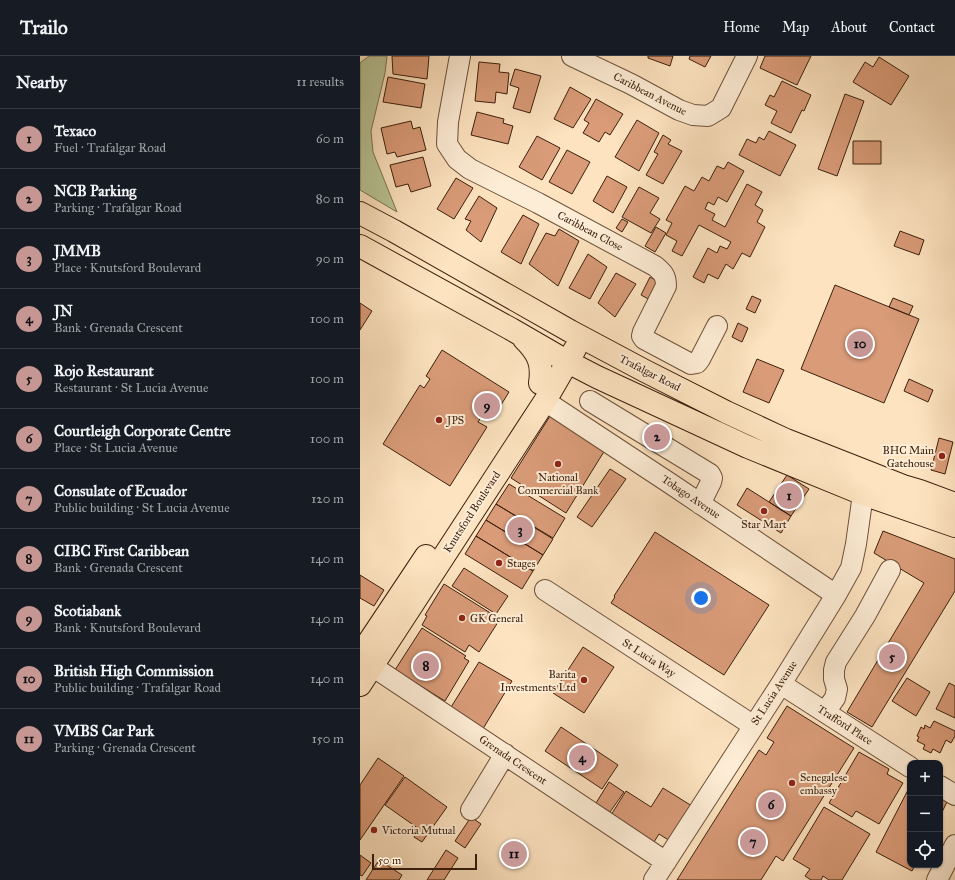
<!DOCTYPE html>
<meta charset="utf-8">
<style>
:root{--surface:#171b24;--page:#20242c;--text:#f1f3f6;--muted:#9ea1a6;--line:#363941;--accent:#c59692}
body{margin:0;font-family:"IM FELL Great Primer",serif;background:var(--page);color:var(--text)}
.controls{position:absolute;right:12px;bottom:12px;display:grid;overflow:hidden;border-radius:8px;box-shadow:0 1px 3px #0004}
.controls button{width:36px;height:36px;display:grid;place-items:center;padding:0;border:0;border-bottom:1px solid var(--line);background:var(--surface);color:var(--text);font:20px sans-serif}
.scale{position:absolute;left:12px;bottom:10px;width:105px;box-sizing:border-box;padding-left:4px;border:2px solid #3d200d;border-top:0;font-size:11px;line-height:14px;white-space:nowrap;color:#3d200d;-webkit-text-stroke:3px #feedd6;paint-order:stroke}
.you{position:absolute;left:341px;top:542px;width:14px;height:14px;margin:-10px;border:3px solid #fff;border-radius:50%;background:#1a73e8;box-shadow:0 0 0 6px #1a73e833}
.badge{display:grid;place-items:center;width:26px;height:26px;border-radius:50%;background:var(--accent);color:#111;font-size:13px;font-weight:700}
.pin{position:absolute;translate:-50% -50%;border:2px solid #fff;box-shadow:0 1px 4px #0006}
.list{margin:0;padding:0;list-style:none}
h2{display:flex;justify-content:space-between;align-items:center;height:52px;margin:0;padding:0 16px;font-size:17px}
h2 small{font-size:13px;font-weight:400;color:var(--muted)}
.list li{display:grid;grid-template-columns:26px 1fr auto;gap:12px;align-items:center;box-sizing:border-box;height:60px;padding:0 16px;border-top:1px solid var(--line)}
.list b{display:block;font-size:15px;white-space:nowrap}
.list p{margin:0;font-size:13px;white-space:nowrap;color:var(--muted)}
.list em{font-size:13px;font-style:normal;color:var(--muted)}
.icon{flex:none;width:22px;height:22px;fill:none;stroke:currentColor;stroke-width:2;stroke-linecap:round;stroke-linejoin:round}
.map{position:relative;flex:none;width:595px;height:824px;overflow:hidden}
header{display:flex;align-items:center;gap:24px;box-sizing:border-box;height:56px;padding:0 20px;background:var(--surface);border-bottom:1px solid var(--line)}
header strong{font-size:19px}
nav{display:flex;gap:22px;margin-inline-start:auto;font-size:14px}
main{display:flex}
aside{flex:1;background:var(--surface)}
.map>svg:first-child{display:block}
.green{fill:#b9c597;stroke:#7b7252}
.building{fill:#d99b78;stroke:#3d200d}
.lines{fill:none;stroke-linecap:round;stroke-linejoin:round}
.minor-casing{stroke:#6d513a;stroke-width:22}
.major-casing{stroke:#3d200d;stroke-width:24}
.minor{stroke:#feedd6;stroke-width:20}
.major{stroke:#fde3c0;stroke-width:22}
.poi-dot{fill:#8f2418;stroke:#feedd6;stroke-width:1.5}
.labels{text-anchor:middle;dominant-baseline:central;stroke-width:4;stroke-linejoin:round;paint-order:stroke}
.street-label{font-size:11px;fill:#3d200d;stroke:#feedd6}
.poi-label{font-size:11px;fill:#3d200d;stroke:#feedd6;text-anchor:start}
</style>
<header>
<strong>Trailo</strong>
<nav><a>Home</a><a>Map</a><a>About</a><a>Contact</a></nav>
</header>
<main>
<aside>
<h2>Nearby<small>11 results</small></h2>
<ul class="list">
<li><span class="badge">1</span><div><b>Texaco</b><p>Fuel · Trafalgar Road</p></div><em>60 m</em></li>
<li><span class="badge">2</span><div><b>NCB Parking</b><p>Parking · Trafalgar Road</p></div><em>80 m</em></li>
<li><span class="badge">3</span><div><b>JMMB</b><p>Place · Knutsford Boulevard</p></div><em>90 m</em></li>
<li><span class="badge">4</span><div><b>JN</b><p>Bank · Grenada Crescent</p></div><em>100 m</em></li>
<li><span class="badge">5</span><div><b>Rojo Restaurant</b><p>Restaurant · St Lucia Avenue</p></div><em>100 m</em></li>
<li><span class="badge">6</span><div><b>Courtleigh Corporate Centre</b><p>Place · St Lucia Avenue</p></div><em>100 m</em></li>
<li><span class="badge">7</span><div><b>Consulate of Ecuador</b><p>Public building · St Lucia Avenue</p></div><em>120 m</em></li>
<li><span class="badge">8</span><div><b>CIBC First Caribbean</b><p>Bank · Grenada Crescent</p></div><em>140 m</em></li>
<li><span class="badge">9</span><div><b>Scotiabank</b><p>Bank · Knutsford Boulevard</p></div><em>140 m</em></li>
<li><span class="badge">10</span><div><b>British High Commission</b><p>Public building · Trafalgar Road</p></div><em>140 m</em></li>
<li><span class="badge">11</span><div><b>VMBS Car Park</b><p>Parking · Grenada Crescent</p></div><em>150 m</em></li>
</ul>
</aside>
<div class="map">
<svg width="595" height="824" viewBox="0 0 595 824">
<rect width="100%" height="100%" fill="#fde3c0"/>
<filter id="stains"><feTurbulence type="fractalNoise" baseFrequency=".005" numOctaves="4"/><feColorMatrix values="0 0 0 0 .2 0 0 0 0 .09 0 0 0 0 .02 0 0 0 .5 -.17"/></filter>
<radialGradient id="worn" r=".72"><stop offset=".6" stop-color="#630" stop-opacity="0"/><stop offset="1" stop-color="#630" stop-opacity=".3"/></radialGradient>
<path class="green" d="M9 0H27L25 17 11 75 13 96 37 156 0 134V7Z"/>
<path class="building" d="M32 0H69L67 23 33 18Z
M288 0H313L310 10 288 2Z
M330 0H351L345 11 329 3Z
M405 0H451L437 29 400 12Z
M519 1 549 20 531 49 493 26 505 6 513 11Z
M119 6 140 8 139 16 149 17 147 38 136 36 135 47 115 45Z
M155 13 181 20 170 57 153 52 159 32 150 29Z
M28 21 65 28 61 52 23 46Z
M422 25 451 39 444 55 442 54 431 77 411 67 417 55 405 49 410 39 414 41Z
M210 31 231 43 213 72 194 63Z
M485 38 504 45 477 120 458 113Z
M236 43 263 58 250 79 245 76 239 86 223 77 229 67 224 64Z
M117 56 144 63 143 67 153 70 148 88 111 79Z
M277 64 299 77 279 115 255 101Z
M51 65 53 73 60 71 66 94 37 101 35 96 27 98 21 72Z
M409 75 436 89 420 120 379 99 387 83 396 87 399 81 404 84Z
M303 79 311 84 308 88 322 95 303 128 286 119 298 98 294 96Z
M177 80 200 92 182 124 159 111Z
M493 85H521V108H493Z
M207 94 230 106 212 138 189 126Z
M63 101 71 130 51 136 48 128 36 131 30 109Z
M368 106 384 115 367 146 358 141 354 149 348 146 345 153 355 158 352 164 365 171 387 128 402 136 395 149 403 154 397 166 405 171 390 201 382 197 373 213 366 208 358 223 348 218 344 227 333 221 348 192 357 197 360 190 367 193 371 186 339 169 322 200 312 195 317 185 306 179 312 167 306 164 325 130 334 135 342 121 349 125 357 110 364 113Z
M247 120 267 131 253 157 233 145Z
M96 122 113 132 94 163 77 153Z
M279 131 299 142 290 157 300 163 291 177 262 161Z
M119 140 137 152 121 186 106 174 111 165 105 163Z
M163 159 179 168 161 208 141 196Z
M262 163 268 166 262 176 256 172Z
M296 171 306 177 295 196 285 190Z
M199 173 219 185 198 230 169 208 186 177 195 180Z
M540 175 564 184 559 199 534 190Z
M228 198 247 211 230 243 209 232Z
M256 217 276 228 255 261 238 247Z
M290 221 303 228 294 246 281 239Z
M475 229 559 263 524 347 441 313Z
M392 240 401 244 395 257 386 253Z
M533 242 553 250 549 259 529 251Z
M0 247 12 255 0 274Z
M378 267 388 272 382 286 372 281Z
M82 294 149 336 133 362 124 356 118 366 127 371 90 430 23 388 60 329 64 332 70 323 66 320Z
M397 303 424 314 409 347 383 336Z
M549 323 573 334 568 346 544 335Z
M190 360 245 394 206 457 151 422Z
M579 382 593 386 585 418 571 414Z
M250 413 266 423 232 471 217 461Z
M427 419 449 433 431 460 409 446Z
M149 428 205 462 193 482 136 448Z
M387 432 431 460 421 477 377 449Z
M136 448 193 483 183 499 126 464Z
M126 464 183 499 173 515 116 480Z
M523 475 595 503V535L512 671 487 656 564 527 514 497Z
M295 476 409 549 364 619 251 547 255 541 254 540Z
M116 480 173 515 162 533 105 498Z
M104 512 148 540 136 558 92 530Z
M0 519 24 534 14 550 0 542Z
M84 528 140 563 119 596 109 589 105 596 62 569 67 560 65 559Z
M62 572 106 600 104 602 109 605 85 645 35 614Z
M223 591 254 611 224 657 193 637Z
M119 606 152 625 121 676 88 656Z
M547 622 570 636 556 660 532 645Z
M589 627 595 630V662L576 653Z
M427 650 494 692 423 805 416 800 401 824H317L399 694 406 699 414 686 407 682Z
M574 665 595 675V680L591 687 586 684 580 697 573 693 571 697 563 693 565 689 557 685 559 681 557 680 561 671 564 673 565 669 570 672Z
M201 671 258 709 242 733 185 695Z
M499 696 529 713 527 718 543 727 519 768 496 755 492 761 469 747Z
M18 702 44 720 0 784V729Z
M45 721 87 751 62 786 54 781 59 773 25 749Z
M249 726 264 736 250 756 236 747Z
M550 730V809H555L552 815 516 796Z
M303 732 332 750 310 785 299 778 294 786 251 759 266 735 291 751Z
M580 740 588 744 580 760Z
M464 751 510 778 482 824H469L463 820 461 824H451L445 820 450 813 433 803Z
M111 761 121 768 105 792 95 785Z
M86 794 98 802 84 824H67Z
M0 799 11 807 2 820 0 819Z
M19 804 42 819 39 824H6Z"/>
<g class="lines">
<g class="minor-casing">
<path id="minor" d="M100 0 88 66 87 88 97 103 110 113 178 147 295 210C303 217 306 219 306 230L283 276 282 280 284 283 331 308 337 307 340 303 357 270
M212 0 271 28 319 54 333 59 348 60 361 52 387 0
M185 345 311 428 476 539
M230 345 350 418 352 422 351 426 340 448
M185 534 394 670
M0 602 306 806
M421 628 550 711
M465 656 475 642 477 633 474 623V614L476 606 505 560 530 514
M580 730 595 739
M111 754 145 698
M294 824 421 628 476 539 491 512 496 488 503 438
M577 824 595 789"/>
</g>
<g class="major-casing">
<path id="major" d="M0 157 34 175 210 275 285 315 366 356 426 384 543 430 560 435 595 448
M0 190 151 273 208 306 237 321 388 391 503 438 595 470
M164 283C178 297 183 307 180 327
M0 599 66 500
M0 629 185 345 215 293"/>
</g>
<use href="#minor" class="minor"/>
<use href="#major" class="major"/>
</g>
<g class="poi-dot">
<circle cx="79" cy="364" r="4"/>
<circle cx="582" cy="400" r="4"/>
<circle cx="198" cy="408" r="4"/>
<circle cx="404" cy="455" r="4"/>
<circle cx="139" cy="507" r="4"/>
<circle cx="102" cy="562" r="4"/>
<circle cx="224" cy="624" r="4"/>
<circle cx="432" cy="727" r="4"/>
<circle cx="14" cy="774" r="4"/>
</g>
<g class="labels">
<g class="street-label">
<text transform="translate(290 38) rotate(27)">Caribbean Avenue</text>
<text transform="translate(230 175) rotate(28)">Caribbean Close</text>
<text transform="translate(290 317) rotate(27)">Trafalgar Road</text>
<text transform="translate(331 441) rotate(34)">Tobago Avenue</text>
<text transform="translate(112 456) rotate(-57)">Knutsford Boulevard</text>
<text transform="translate(289 602) rotate(33)">St Lucia Way</text>
<text transform="translate(414 637) rotate(-57)">St Lucia Avenue</text>
<text transform="translate(485 669) rotate(33)">Trafford Place</text>
<text transform="translate(153 704) rotate(34)">Grenada Crescent</text>
</g>
<g class="poi-label">
<text x="87" y="364">JPS</text>
<text x="574" y="394" text-anchor="end">BHC Main<tspan x="574" dy="13">Gatehouse</tspan></text>
<text x="198" y="421" text-anchor="middle">National<tspan x="198" dy="13">Commercial Bank</tspan></text>
<text x="404" y="468" text-anchor="middle">Star Mart</text>
<text x="147" y="507">Stages</text>
<text x="110" y="562">GK General</text>
<text x="216" y="618" text-anchor="end">Barita<tspan x="216" dy="13">Investments Ltd</tspan></text>
<text x="440" y="721">Senegalese<tspan x="440" dy="13">embassy</tspan></text>
<text x="22" y="774">Victoria Mutual</text>
</g>
</g>
<rect width="100%" height="100%" filter="url(#stains)"/>
<rect width="100%" height="100%" fill="url(#worn)"/>
</svg>
<div class="controls">
<button>+</button>
<button>−</button>
<button><svg class="icon" aria-label="locate" viewBox="0 0 24 24"><circle cx="12" cy="12" r="6"/><path d="M12 2v4M12 18v4M2 12h4M18 12h4"/></svg></button>
</div>
<div class="scale">50 m</div>
<div class="you"></div>
<div class="pin badge" style="left:429px;top:440px">1</div>
<div class="pin badge" style="left:297px;top:381px">2</div>
<div class="pin badge" style="left:160px;top:474px">3</div>
<div class="pin badge" style="left:222px;top:702px">4</div>
<div class="pin badge" style="left:532px;top:601px">5</div>
<div class="pin badge" style="left:411px;top:749px">6</div>
<div class="pin badge" style="left:393px;top:786px">7</div>
<div class="pin badge" style="left:66px;top:610px">8</div>
<div class="pin badge" style="left:127px;top:350px">9</div>
<div class="pin badge" style="left:500px;top:288px">10</div>
<div class="pin badge" style="left:154px;top:798px">11</div>
</div>
</main>
